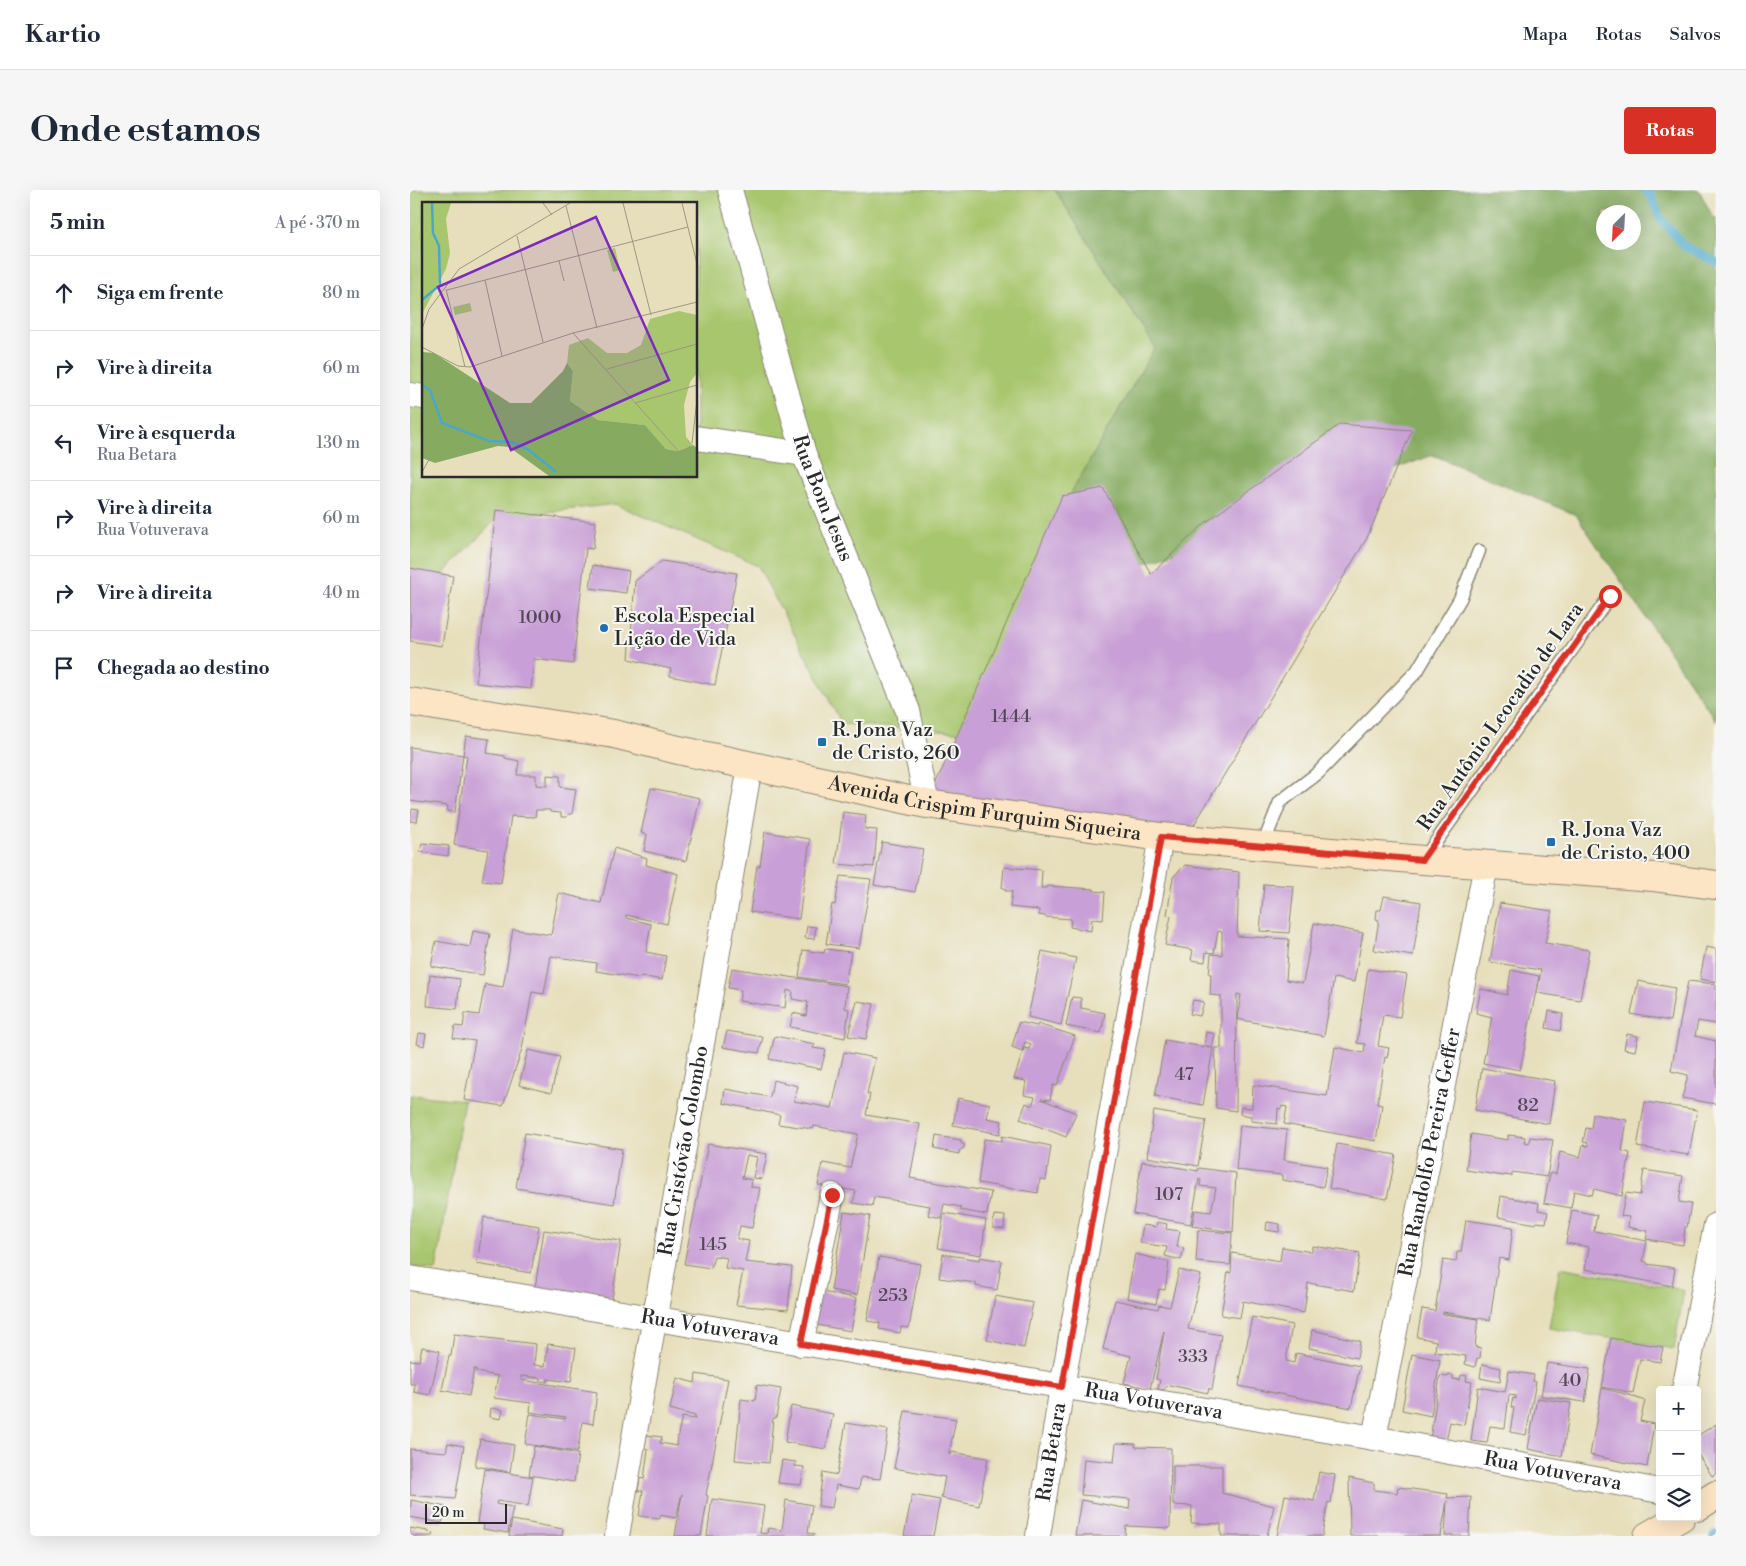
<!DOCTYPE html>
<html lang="pt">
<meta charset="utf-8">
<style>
:root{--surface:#fff;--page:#f6f6f7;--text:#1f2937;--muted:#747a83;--line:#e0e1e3;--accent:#d93025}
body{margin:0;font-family:"Libre Bodoni",serif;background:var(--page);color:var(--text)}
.controls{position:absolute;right:15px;bottom:15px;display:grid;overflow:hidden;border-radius:5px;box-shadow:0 5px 20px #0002}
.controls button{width:45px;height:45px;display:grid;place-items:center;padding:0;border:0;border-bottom:1px solid var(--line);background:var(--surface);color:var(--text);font:25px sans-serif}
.compass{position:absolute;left:1186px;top:15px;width:45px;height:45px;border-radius:50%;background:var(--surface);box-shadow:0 5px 20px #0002;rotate:204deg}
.scale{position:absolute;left:15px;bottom:12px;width:82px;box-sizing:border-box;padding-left:5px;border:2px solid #2b2b2b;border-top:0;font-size:14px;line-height:18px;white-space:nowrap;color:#2b2b2b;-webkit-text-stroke:4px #f6f6f2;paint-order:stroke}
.stop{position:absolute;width:15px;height:15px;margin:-11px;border:4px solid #d93025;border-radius:50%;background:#fff}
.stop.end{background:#d93025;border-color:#fff;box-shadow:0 1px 5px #0008}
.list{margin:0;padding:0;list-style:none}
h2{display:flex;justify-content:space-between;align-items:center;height:65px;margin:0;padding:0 20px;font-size:21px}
h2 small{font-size:16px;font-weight:400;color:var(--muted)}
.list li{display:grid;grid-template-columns:32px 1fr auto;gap:15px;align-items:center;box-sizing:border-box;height:75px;padding:0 20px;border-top:1px solid var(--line)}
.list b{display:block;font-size:19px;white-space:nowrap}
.list p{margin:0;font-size:16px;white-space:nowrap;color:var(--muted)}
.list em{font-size:16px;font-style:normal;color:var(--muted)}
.icon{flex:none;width:28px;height:28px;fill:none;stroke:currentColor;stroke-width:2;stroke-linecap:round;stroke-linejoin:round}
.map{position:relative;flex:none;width:1306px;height:1346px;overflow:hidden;border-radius:5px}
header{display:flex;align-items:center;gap:30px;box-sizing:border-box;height:70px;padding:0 25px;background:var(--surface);border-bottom:1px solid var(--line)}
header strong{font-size:24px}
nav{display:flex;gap:28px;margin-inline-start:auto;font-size:18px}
.intro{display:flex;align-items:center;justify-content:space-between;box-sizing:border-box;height:120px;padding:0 30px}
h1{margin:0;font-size:35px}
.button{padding:12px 22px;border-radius:5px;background:var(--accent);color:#fff;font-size:18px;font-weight:700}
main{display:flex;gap:30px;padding:0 30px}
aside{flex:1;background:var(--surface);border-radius:5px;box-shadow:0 5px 20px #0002}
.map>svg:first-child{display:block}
.green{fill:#a8c66d;stroke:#6a784c;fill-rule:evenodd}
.forest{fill:#86ab60;stroke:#586b46;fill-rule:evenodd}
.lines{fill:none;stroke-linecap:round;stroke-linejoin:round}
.stream{stroke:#4ba7c9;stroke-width:9}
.building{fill:#c89fd6}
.lane-casing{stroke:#898573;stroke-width:15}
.street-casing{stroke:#898573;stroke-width:26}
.secondary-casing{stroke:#898573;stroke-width:30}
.lane{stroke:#fff;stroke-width:12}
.street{stroke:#fff;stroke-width:24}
.secondary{stroke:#fce5c4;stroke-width:28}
.route{stroke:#d93025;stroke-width:6}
.poi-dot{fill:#1f6fb2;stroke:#f6f6f2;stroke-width:2}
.labels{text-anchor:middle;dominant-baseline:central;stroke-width:4;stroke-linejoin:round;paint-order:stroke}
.number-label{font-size:18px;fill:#524856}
.street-label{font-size:20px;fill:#2b2b2b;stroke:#f6f6f2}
.poi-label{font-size:20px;fill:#2b2b2b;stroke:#f6f6f2;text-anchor:start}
.inset-river{fill:none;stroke:#4ba7c9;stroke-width:2.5}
.inset-road{fill:none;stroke:#9c9781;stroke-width:1}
.view{fill:#7b2cbf;fill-opacity:0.15;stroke:#7b2cbf;stroke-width:2.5}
.inset-edge{fill:none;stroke:#2b2b2b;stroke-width:2.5}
</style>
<header>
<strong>Kartio</strong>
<nav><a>Mapa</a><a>Rotas</a><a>Salvos</a></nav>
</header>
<div class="intro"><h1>Onde estamos</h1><a class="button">Rotas</a></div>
<main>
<aside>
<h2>5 min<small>A pé · 370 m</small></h2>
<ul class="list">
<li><svg class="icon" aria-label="ahead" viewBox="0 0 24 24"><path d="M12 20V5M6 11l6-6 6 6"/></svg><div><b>Siga em frente</b></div><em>80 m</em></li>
<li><svg class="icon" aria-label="right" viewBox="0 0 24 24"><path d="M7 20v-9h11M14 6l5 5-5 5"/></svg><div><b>Vire à direita</b></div><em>60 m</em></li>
<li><svg class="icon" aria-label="left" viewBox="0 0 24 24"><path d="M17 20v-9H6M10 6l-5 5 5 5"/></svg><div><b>Vire à esquerda</b><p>Rua Betara</p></div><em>130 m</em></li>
<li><svg class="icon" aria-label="right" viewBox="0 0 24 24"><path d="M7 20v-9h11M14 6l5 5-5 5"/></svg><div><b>Vire à direita</b><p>Rua Votuverava</p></div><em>60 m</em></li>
<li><svg class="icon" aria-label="right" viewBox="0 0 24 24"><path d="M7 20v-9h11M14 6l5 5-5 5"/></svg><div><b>Vire à direita</b></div><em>40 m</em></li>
<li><svg class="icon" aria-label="arrive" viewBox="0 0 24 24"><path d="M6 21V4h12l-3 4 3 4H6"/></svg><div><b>Chegada ao destino</b></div></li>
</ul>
</aside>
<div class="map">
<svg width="1306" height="1346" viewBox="0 0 1306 1346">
<rect width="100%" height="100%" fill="#f6f6f2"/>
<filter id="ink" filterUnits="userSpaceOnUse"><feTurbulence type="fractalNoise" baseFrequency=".02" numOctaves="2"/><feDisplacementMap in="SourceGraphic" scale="10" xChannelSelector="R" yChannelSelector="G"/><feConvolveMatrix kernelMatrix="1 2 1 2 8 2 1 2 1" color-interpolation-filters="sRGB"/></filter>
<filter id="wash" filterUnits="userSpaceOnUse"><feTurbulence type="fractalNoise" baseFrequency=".0096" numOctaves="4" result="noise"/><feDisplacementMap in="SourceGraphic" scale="20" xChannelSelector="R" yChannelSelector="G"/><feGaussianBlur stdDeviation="1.12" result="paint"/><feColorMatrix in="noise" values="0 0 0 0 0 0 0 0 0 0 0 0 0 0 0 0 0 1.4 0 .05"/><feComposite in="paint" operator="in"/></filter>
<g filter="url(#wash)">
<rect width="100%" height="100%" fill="#e7dfbb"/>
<path class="green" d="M0 0H645L745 157 632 354 583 545 432 534 348 376 205 314 87 328 0 419ZM14 14H286V286H14Z
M0 905 54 910 26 1081 0 1076Z
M1150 1077 1274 1100 1264 1159 1139 1138Z"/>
<path class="forest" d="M645 0H1289L1303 27 1306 28V531L1166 325 1023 265 700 386 632 354 745 157ZM1194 22H1224V52H1194Z"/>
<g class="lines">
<path class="stream" d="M1235 0 1241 6 1250 28 1274 56 1306 72
M1304 1346 1306 1345"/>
</g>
<g id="blocks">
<path class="building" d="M930 234 1002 240 957 348 776 648 517 614 652 306 693 298 741 384 795 333Z
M86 320 186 332 183 359 176 358 163 474 124 469 121 499 66 493Z
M252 371 327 383 305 495 260 486 261 479 219 469 225 391Z
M183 375 219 381 216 403 180 398Z
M0 378 43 386 32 456 0 451Z
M56 546 79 549 77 563 95 566V568L109 571 107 585H126V595L137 596V585L150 586V597L166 599 162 624H158L157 627H151V623L140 622V620H126L125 627 101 626 91 693 72 691 78 660 44 655 57 566 53 565 45 622 37 621 38 616 0 611V557L53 565Z
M241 598 290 608 276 671 234 661 237 644 231 643Z
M2 619 9 620 7 632 0 631Z
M433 622 456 625 455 639 467 640 464 677 426 674Z
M355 642 400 649 389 729 340 722 347 676H350Z
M472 652 513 659 505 702 464 695Z
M12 653 39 656 38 666 10 662Z
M204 658 237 668 236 675 268 684 257 734 216 725V728L241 734 236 762 256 766 252 790 231 786 230 788 186 781 187 773 141 766 134 804 122 802 112 859 93 916 54 910 65 851 43 848 45 836 53 837 55 823 69 825 75 794 93 797 103 739 141 745 149 703 191 713Z
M775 675 829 682 827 746 879 749 876 790 893 793 904 733 953 743 944 792 924 788 914 846 827 829 831 805 827 804 826 921 806 918 805 858H811V806L800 805 801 784H799L801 764 812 765V742L808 741 804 763 796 762 795 772 781 770 783 760 755 755 761 726 757 725 763 687Z
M594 677 632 680 631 698H637L638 696 684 699V701L695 702 693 730 682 729 681 741 660 737 661 729 635 727V726L629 725V720L600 717 602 701H595V698H592Z
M430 686 461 689 449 758 416 754 422 714 425 715Z
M854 694 884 696 879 743 850 741Z
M974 706 1011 712 1003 766 964 760 969 730 966 729 967 720H971Z
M1090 713 1142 721 1135 753 1179 760 1170 810 1127 803 1131 780 1080 772Z
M397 736 406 737 404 749 395 748Z
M63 741 80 744 73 785 21 776 26 751 60 757Z
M1296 757 1306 759V792L1290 789Z
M415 759 441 762 435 794 389 787 393 760 414 763Z
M632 761 666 768 651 835 618 827Z
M322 778 437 796 435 818 439 819 435 848 380 837 383 823 396 826 398 812 382 809 383 802 377 800 375 818 329 811 331 800 318 798Z
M958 779 997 785 990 827 973 825 968 856 979 858 977 868 975 867 967 914 972 915 966 951 874 934 877 917 872 916 871 919 868 918 867 934 841 931V926L830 924 831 917 842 918 843 895 917 906 925 857 954 863 955 854 947 853Z
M1101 780 1129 786 1110 880 1073 873 1082 827 1066 823 1071 799 1097 805Z
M20 785 50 789 47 819 17 816Z
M1228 791 1265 798 1260 831 1221 824Z
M1278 791 1306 794V834L1288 831 1285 846 1306 851V914L1272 908 1278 885 1261 881Z
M662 807 671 808V818L695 823 691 843 656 836Z
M783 810 794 812 790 826 780 824Z
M447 811 464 814 456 849 438 846Z
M1139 821 1153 824 1150 841 1136 838Z
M609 832 627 836 628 834 665 846 647 896 643 895 640 910 631 909 666 923 656 947 610 929 616 913 622 916 625 907 614 905 616 891 604 889 614 858 619 859 621 854 615 852 612 861 602 857Z
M317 841 353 847 349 863 313 857Z
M796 842 805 844 802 857 796 856 803 858 793 915 745 906 755 850 794 857Z
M9 843 16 844 14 856 7 854Z
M1217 844 1228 846 1225 861 1214 859Z
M365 846 405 854 403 858 416 860 411 879 359 869Z
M118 860 150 867 141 903 109 895Z
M434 862 465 868 457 904H460L456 925 510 934 500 988 581 1002 577 1025 550 1020 551 1017 534 1014 531 1028 518 1025 520 1016 464 1007 462 1016 443 1013 446 1001 408 995 413 973 440 978 448 944 404 936 403 939 368 934 370 925 313 913 315 899 360 907 363 890 388 896 384 911 422 918Z
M1072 878 1145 891 1139 934 1065 920Z
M548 908 580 914 577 928 592 931 590 944 543 935Z
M1235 912 1287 920 1279 965 1227 957Z
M744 921 796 930 788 976 737 967Z
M1183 924 1217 930 1212 961 1220 963 1212 1006 1184 999 1182 1005 1164 1001 1161 1018 1134 1013 1140 983 1146 984 1150 962 1170 967 1173 955 1178 956V953L1173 952 1176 938 1181 939Z
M830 935 877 940 874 970 917 977 913 997 872 990V985L826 980Z
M115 943 212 959 204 1014 106 998Z
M1061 944 1098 950V945L1115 947 1114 952 1119 953 1120 947 1143 950 1137 987 1102 982V986L1094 985V986L1056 980Z
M526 946 551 950V952L554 954V958L549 961V964L524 959Z
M592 946 641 956 636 990 630 989 628 1003 568 993 574 949 592 951Z
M298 954 357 964 352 989 343 988 347 967 337 965 332 988 342 990 341 997 350 998 342 1038 330 1036 327 1049 339 1051 335 1072 382 1077 378 1120 326 1115 333 1081 315 1078 317 1068 304 1066 301 1078 274 1074Z
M927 954 986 965 977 1009 919 998Z
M732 971 788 981 789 978 826 983 823 1042 782 1036 785 1020 801 1022 806 998 790 996 791 990 789 989 781 1034 723 1024Z
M1234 980 1273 986 1269 1012 1281 1014 1277 1037H1275L1273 1055 1236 1049 1238 1041 1218 1037 1219 1027 1211 1026 1216 1003 1230 1005Z
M1091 1006 1129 1013 1128 1020 1138 1022 1136 1033 1126 1032V1034L1088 1027Z
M1162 1020 1187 1025 1184 1041 1237 1051 1233 1071 1237 1072V1074L1265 1078 1262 1096 1175 1079 1179 1057 1156 1053Z
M434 1022 460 1026 447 1105 421 1100Z
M534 1023 576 1030 571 1065 528 1058Z
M584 1025 595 1026 594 1039 583 1038Z
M74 1027 129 1036 121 1083 67 1074Z
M1056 1030 1103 1037 1099 1070 1089 1068 1080 1130 1033 1122V1124L1068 1129 1065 1157 1071 1158 1070 1168H1067L1065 1177 1055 1174 1056 1166 1025 1162 1026 1151 1007 1147 1012 1119 1025 1121 1033 1070 1046 1072 1047 1062H1051Z
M747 1032 757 1034 756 1039 770 1041 767 1057 774 1058 771 1070 755 1066 757 1057 730 1053 733 1035 746 1037Z
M857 1032 870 1034 869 1042 856 1040Z
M134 1040 211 1051 202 1109 125 1098Z
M788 1040 822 1043 820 1075 786 1072Z
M902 1056 950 1063 944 1101 898 1093 894 1123 833 1111 830 1128 811 1125 818 1082 821 1083 822 1063 870 1071 872 1057 902 1062Z
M533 1064 570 1070V1067L592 1071 587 1100 566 1096V1093L529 1088Z
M725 1064 759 1072 755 1100 749 1099 746 1114 717 1108Z
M469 1067 510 1074 499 1138 491 1137 490 1143 469 1139 470 1133 457 1131Z
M769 1080 791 1085 778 1139 811 1145 802 1200 799 1198 798 1203 759 1195 753 1200 748 1199 750 1190 746 1189 754 1141 740 1199 714 1193 721 1166 693 1159 705 1110 748 1119 749 1115 760 1117Z
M406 1101 447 1108 441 1141 401 1134Z
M585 1106 623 1113 614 1158 577 1150Z
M842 1127 882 1135 876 1171 884 1173 886 1163 950 1176 941 1218 829 1196Z
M902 1140 950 1151 947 1168 899 1158Z
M44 1144 126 1154 124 1175 135 1176 138 1154 166 1158 161 1192 138 1189 137 1192 131 1191V1188L111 1186V1190L187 1202 183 1234 173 1232 167 1262 115 1254 120 1224 155 1229 156 1227 120 1222 121 1213 84 1208 88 1186 66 1182V1179H64L59 1206 32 1200 39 1166H41Z
M1201 1148 1253 1157 1250 1172 1230 1169 1223 1203 1192 1197Z
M12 1157 30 1161 20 1205 4 1202 5 1194H0V1170L9 1171Z
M1002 1164 1030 1170 1021 1226 992 1220Z
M1137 1173 1180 1179 1175 1212 1131 1206Z
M1072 1174 1091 1178 1090 1192 1070 1188Z
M1099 1181 1124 1185 1123 1191 1126 1192 1116 1245 1100 1242 1104 1218 1101 1217 1103 1208 1106 1209V1206L1099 1205 1095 1238 1080 1236 1077 1253 1061 1251 1068 1197 1095 1202Z
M286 1184 318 1189 296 1305 298 1306 291 1346H265L272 1304 266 1328 250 1325V1329L229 1326 233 1301H228L230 1288 234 1289 238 1259 234 1258 237 1245 252 1247 250 1253 267 1256 266 1253 272 1227 285 1229V1226L260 1219 267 1188 285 1193Z
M1038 1185 1043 1186V1189L1050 1190 1051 1185 1057 1186 1056 1191 1062 1192 1054 1235 1040 1232 1036 1251 1020 1249 1030 1186 1038 1187Z
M347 1195 371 1199 366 1228H363L359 1273 325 1270 331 1209 345 1211Z
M1192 1198 1226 1207V1208L1235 1211 1230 1231 1244 1234 1237 1277 1180 1265Z
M1127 1208 1161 1213 1152 1266 1118 1259Z
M381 1216 423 1224 416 1259 375 1252Z
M81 1218 93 1220 91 1229 80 1227Z
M495 1221 546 1229 539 1264 541 1265V1262L578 1268 569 1316 531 1308 535 1287 484 1278Z
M436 1233 478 1240 470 1289 451 1287 449 1299 426 1295 422 1318 408 1316 413 1282 427 1285Z
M1306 1234V1284L1302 1286 1287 1263V1246Z
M70 1249 104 1255 100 1282 65 1276Z
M38 1253 54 1256 45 1309 0 1305V1259L36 1262Z
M706 1253 726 1254 725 1257 761 1258 760 1338 716 1336 715 1346H665L671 1310 719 1319 720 1309 671 1305 674 1269 704 1272Z
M124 1256 168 1264 164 1292 119 1285Z
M372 1270 386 1272 385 1276 394 1277 391 1295 368 1293Z
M763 1276H812V1303L864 1316 857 1346H811V1334L781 1333 782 1316 763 1315Z
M75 1279 123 1287 118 1316 87 1311 86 1314 103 1317 98 1343 73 1339 74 1334 67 1333Z
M909 1282 925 1285 921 1313 918 1312 912 1346H867L875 1305 904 1311Z
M939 1288 964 1293V1300L987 1303 988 1297 1038 1304 1037 1308 1061 1307 1059 1346H1035L1037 1311 1031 1346H940Z
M502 1305 530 1310 523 1346H494Z
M302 1309 354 1316 350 1343 357 1344 358 1338 372 1340 376 1310 402 1315 398 1343 404 1344V1346H297Z
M1 1310 36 1317 32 1333 0 1327Z
M102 1330 153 1339 152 1346H99Z
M0 1338 18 1341V1342L23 1343 22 1346H0Z"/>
</g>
</g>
<g filter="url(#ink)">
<use href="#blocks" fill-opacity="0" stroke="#898573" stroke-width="1"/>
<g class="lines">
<g class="lane-casing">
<path id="lane" d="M853 655 870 612 908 583 1007 481 1050 409 1069 361
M1013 670 1200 406"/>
</g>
<g class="street-casing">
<g id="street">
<path id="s1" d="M320 0 394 264 498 521 517 614"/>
<path d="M0 205 14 207"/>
<path d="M286 248 394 264"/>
<path id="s2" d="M0 1088 964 1248 1250 1301"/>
<path d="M391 1154 422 1005"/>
<path d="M1274 1200 1306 1035"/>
<path id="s3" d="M964 1248 1076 675"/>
<path id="s4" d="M207 1346 340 576"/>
<path id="s5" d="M628 1346 652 1197 751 647"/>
</g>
</g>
<g class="secondary-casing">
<g id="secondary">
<path id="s6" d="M0 512 204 544 264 559 517 614 751 647 1013 670 1244 687 1306 695"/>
<path d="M1287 1317 1306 1305"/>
<path d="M1238 1346 1271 1327"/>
</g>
</g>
<use href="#lane" class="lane"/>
<use href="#street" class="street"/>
<use href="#secondary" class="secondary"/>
</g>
</g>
<g class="lines" filter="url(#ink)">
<path class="route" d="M422 1005 391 1154 652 1197 751 647 1012 670 1200 406"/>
</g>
<g class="poi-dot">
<circle cx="194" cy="438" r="5"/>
<rect x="407" y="547" width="10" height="10" rx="2.5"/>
<rect x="1136" y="647" width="10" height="10" rx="2.5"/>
</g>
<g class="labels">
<g class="number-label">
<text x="130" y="427">1000</text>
<text x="601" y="526">1444</text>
<text x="774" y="884">47</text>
<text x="1118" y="915">82</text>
<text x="759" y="1004">107</text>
<text x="303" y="1054">145</text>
<text x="483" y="1105">253</text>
<text x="783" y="1166">333</text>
<text x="1160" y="1190">40</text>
</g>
<g class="street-label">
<text stroke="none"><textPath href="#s1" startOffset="322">Rua Bom Jesus</textPath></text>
<text transform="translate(1091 527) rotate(-55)">Rua Antônio Leocadio de Lara</text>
<text stroke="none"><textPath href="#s6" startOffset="585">Avenida Crispim Furquim Siqueira</textPath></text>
<text stroke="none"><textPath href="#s4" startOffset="391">Rua Cristóvão Colombo</textPath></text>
<text stroke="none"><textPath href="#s3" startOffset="291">Rua Randolfo Pereira Geffer</textPath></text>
<text stroke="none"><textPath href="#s2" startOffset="304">Rua Votuverava</textPath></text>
<text stroke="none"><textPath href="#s2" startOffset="754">Rua Votuverava</textPath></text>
<text stroke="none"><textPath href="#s5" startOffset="85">Rua Betara</textPath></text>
<text stroke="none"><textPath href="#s2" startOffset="1159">Rua Votuverava</textPath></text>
</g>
<g class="poi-label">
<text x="204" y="426">Escola Especial<tspan x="204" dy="23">Lição de Vida</tspan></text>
<text x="422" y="540">R. Jona Vaz<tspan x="422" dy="23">de Cristo, 260</tspan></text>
<text x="1151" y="640">R. Jona Vaz<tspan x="1151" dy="23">de Cristo, 400</tspan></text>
</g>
</g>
<g transform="translate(12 12)">
<rect width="275" height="275" fill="#e7dfbb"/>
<path d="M0 1H29L24 17 28 51 24 67 0 112ZM193 46 198 68 191 70 185 48ZM48 101 50 109 33 113 31 105ZM257 109 275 113V171L268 180 262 203 264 235 271 243 256 249 244 247 223 223 176 218 148 199 151 169 145 161 147 143 166 136 185 151H205L219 143 228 117Z" fill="#a8c66d"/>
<path d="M0 150 12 151 88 201H109L141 169 145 161 151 169 148 199 176 218 223 223 244 247 256 249 271 243 275 246V274H127L87 245 76 244 13 261 0 256Z" fill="#86ab60"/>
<path class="inset-river" d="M0 98 18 83 17 44 11 31 10 1M0 183 8 188 20 221 67 239 90 240 107 248 134 270"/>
<path class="inset-road" d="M121 1 130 13M201 1 229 113M260 1 275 62M144 4 175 126M95 34 121 140M137 59 142 79M63 78 80 154M24 87 43 165M25 88 266 25M0 127 7 107 37 67 148 1M151 131 259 252M0 145 36 164 48 165 151 131 275 100M185 167 275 142M213 201 275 183M270 241 275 198M0 270 9 254M240 274 268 244"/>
<path class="view" d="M174 15 247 178 89 248 16 85Z"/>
<rect width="275" height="275" class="inset-edge"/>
</g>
</svg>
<div class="controls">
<button>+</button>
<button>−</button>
<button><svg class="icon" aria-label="layers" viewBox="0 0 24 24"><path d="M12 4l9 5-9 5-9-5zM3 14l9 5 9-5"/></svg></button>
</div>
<svg class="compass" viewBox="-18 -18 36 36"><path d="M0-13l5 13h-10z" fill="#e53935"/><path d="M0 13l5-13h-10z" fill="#747a83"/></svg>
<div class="scale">20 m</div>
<div class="stop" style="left:1200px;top:406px"></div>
<div class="stop end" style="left:422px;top:1005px"></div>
</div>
</main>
